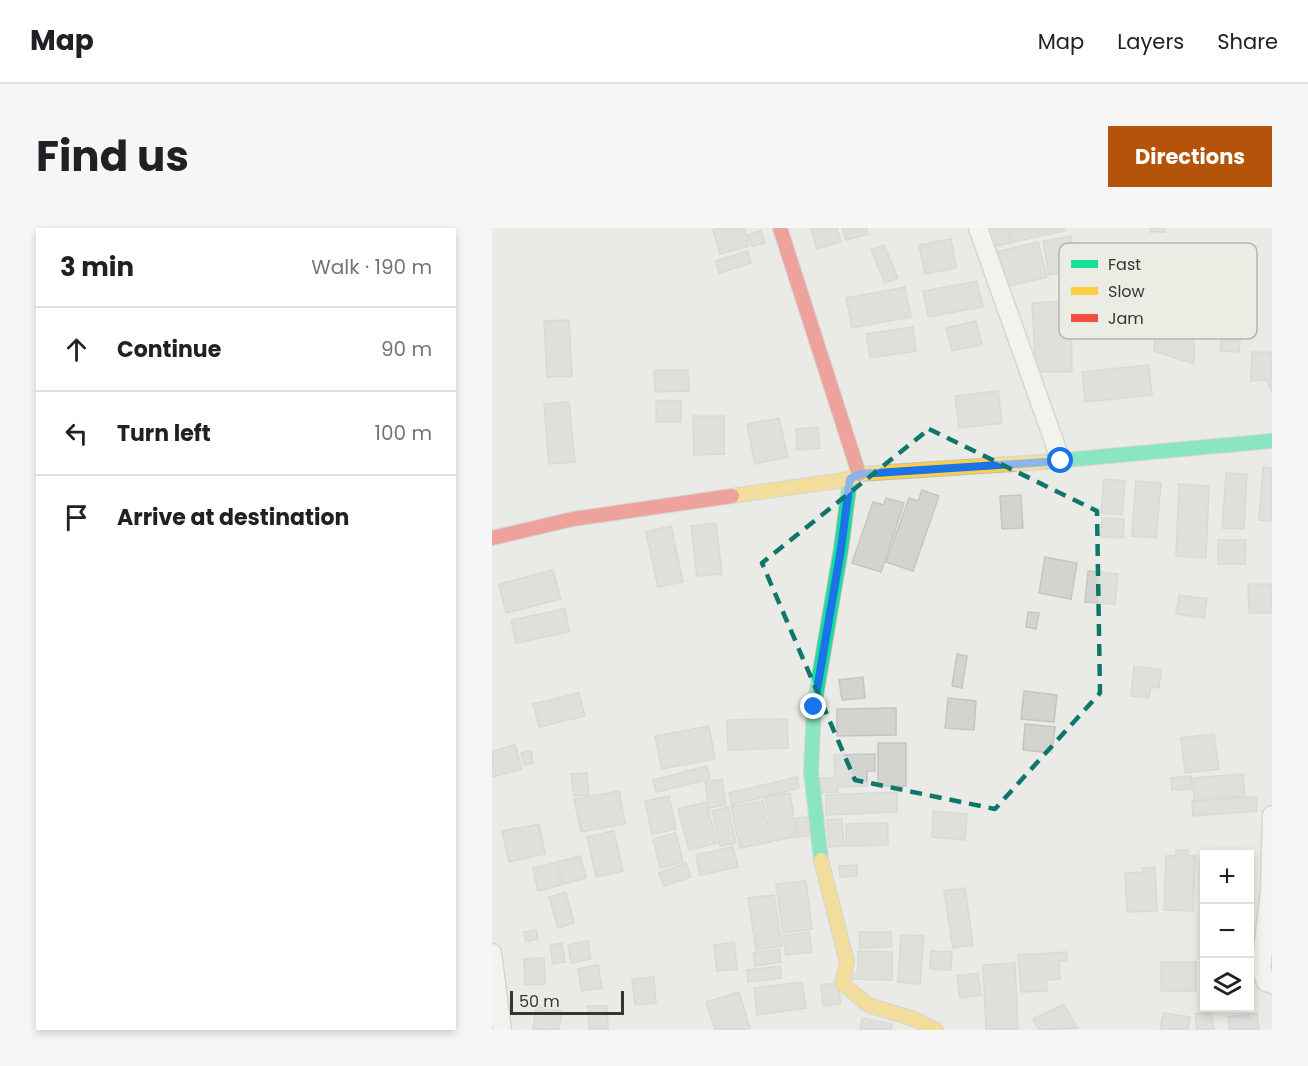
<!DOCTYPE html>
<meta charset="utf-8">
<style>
:root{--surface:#fff;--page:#f6f6f6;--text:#202124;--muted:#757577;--line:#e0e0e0;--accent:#b45309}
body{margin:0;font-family:Poppins,sans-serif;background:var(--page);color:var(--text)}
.controls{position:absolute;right:18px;bottom:18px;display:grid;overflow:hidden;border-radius:0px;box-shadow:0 3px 9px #0003}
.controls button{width:54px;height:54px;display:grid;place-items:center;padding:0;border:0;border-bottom:2px solid var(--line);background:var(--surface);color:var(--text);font:30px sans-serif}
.scale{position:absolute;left:18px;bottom:15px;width:114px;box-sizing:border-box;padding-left:6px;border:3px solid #353532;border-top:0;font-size:16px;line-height:21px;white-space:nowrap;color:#353532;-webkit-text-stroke:4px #ebece4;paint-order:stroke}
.stop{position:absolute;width:18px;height:18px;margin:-14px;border:4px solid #1a73e8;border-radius:50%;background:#fff}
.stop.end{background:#1a73e8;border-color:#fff;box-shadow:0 2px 6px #0008}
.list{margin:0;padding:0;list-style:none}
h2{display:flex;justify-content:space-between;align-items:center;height:78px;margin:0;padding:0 24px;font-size:26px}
h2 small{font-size:20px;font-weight:400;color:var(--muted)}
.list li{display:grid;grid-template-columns:39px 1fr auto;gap:18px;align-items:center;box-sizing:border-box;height:84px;padding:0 24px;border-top:2px solid var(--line)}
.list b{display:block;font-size:22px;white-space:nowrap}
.list em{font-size:20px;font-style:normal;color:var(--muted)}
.icon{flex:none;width:33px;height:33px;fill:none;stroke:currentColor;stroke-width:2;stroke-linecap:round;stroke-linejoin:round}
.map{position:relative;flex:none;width:780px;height:802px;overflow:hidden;border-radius:0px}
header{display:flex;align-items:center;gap:36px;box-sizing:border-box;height:84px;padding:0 30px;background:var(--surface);border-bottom:2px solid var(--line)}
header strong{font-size:28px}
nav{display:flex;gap:33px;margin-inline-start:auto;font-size:21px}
.intro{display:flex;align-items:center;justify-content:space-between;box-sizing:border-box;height:144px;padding:0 36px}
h1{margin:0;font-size:42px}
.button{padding:15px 27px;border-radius:0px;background:var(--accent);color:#fff;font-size:21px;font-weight:700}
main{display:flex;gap:36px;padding:0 36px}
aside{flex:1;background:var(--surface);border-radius:0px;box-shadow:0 3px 9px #0003}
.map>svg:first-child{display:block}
.building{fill:#d3d3d0;stroke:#c5c5c2;stroke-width:1.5}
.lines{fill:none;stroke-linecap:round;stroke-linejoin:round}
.street-casing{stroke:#bcbcb9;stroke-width:21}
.fast-casing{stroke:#bcbcb9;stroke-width:16}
.slow-casing{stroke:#bcbcb9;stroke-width:16}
.jam-casing{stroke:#bcbcb9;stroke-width:16}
.street{stroke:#fcfcfb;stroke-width:18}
.fast{stroke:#16e098;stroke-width:14}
.slow{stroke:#ffcf43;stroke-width:14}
.jam{stroke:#f24e42;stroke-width:14}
.route{stroke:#1a73e8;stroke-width:8}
.marked{fill:none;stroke:#0f766e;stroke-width:4.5;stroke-dasharray:12 8;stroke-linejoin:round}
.key{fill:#ebece4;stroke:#b4b5af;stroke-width:1.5}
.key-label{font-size:16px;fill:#353532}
</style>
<header>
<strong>Map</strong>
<nav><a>Map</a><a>Layers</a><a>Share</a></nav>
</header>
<div class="intro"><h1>Find us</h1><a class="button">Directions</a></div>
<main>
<aside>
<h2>3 min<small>Walk · 190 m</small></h2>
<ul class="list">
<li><svg class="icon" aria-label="ahead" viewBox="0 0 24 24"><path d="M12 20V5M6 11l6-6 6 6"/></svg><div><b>Continue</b></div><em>90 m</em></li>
<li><svg class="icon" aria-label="left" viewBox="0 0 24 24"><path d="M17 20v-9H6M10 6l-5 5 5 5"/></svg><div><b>Turn left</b></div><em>100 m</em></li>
<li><svg class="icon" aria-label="arrive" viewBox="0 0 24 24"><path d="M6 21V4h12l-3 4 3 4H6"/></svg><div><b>Arrive at destination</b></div></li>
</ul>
</aside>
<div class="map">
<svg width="780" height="802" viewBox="0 0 780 802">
<rect width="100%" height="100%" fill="#eaeae6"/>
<path class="building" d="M228 0H252L257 18 228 26 221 2Z
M319 0H345L349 14 325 21Z
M350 0H375L376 6 354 12Z
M496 0H515L519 15 501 19Z
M517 0H572V3L520 14Z
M658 0H673V4H658Z
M269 3 273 15 260 18 256 7Z
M579 8 585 42 557 47 551 13Z
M459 11 464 40 433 46 427 17Z
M546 14 555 49 512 59 504 24Z
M392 17 406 50 393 55 379 22Z
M256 23 259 35 227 45 224 33Z
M485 53 491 79 436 89 431 63Z
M413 59 419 89 360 100 354 70Z
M579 73 580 144H544L540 75Z
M702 76V136L662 123 664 77Z
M77 92 80 148 55 149 52 93Z
M484 93 490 117 460 123 454 100Z
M421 99 424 123 378 130 374 106Z
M729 111 748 112 747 124 728 123Z
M760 124H780V165L775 152 759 153Z
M657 137 660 167 593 174 590 144Z
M162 142H196L197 163 163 164Z
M506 163 510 195 467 200 463 168Z
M164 173H189V194H164Z
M77 174 83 234 57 236 52 176Z
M201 188H232V226L202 227Z
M287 190 296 229 263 236 255 196Z
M326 199 328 220 305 222 304 201Z
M771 239 780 240V293L767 292Z
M734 245 755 246 752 301 730 300Z
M612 251 633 253 630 287 609 285Z
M644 253 669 255 664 310 640 308Z
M687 256 717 258 714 330 684 328Z
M430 262 447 268 421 343 394 334 417 270 426 273Z
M529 267 531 300 510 301 508 268Z
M394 270 412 275 389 344 360 335 381 274 392 277Z
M610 290 632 291 631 310 609 309Z
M224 295 230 346 205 348 199 298Z
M179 298 191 354 166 359 154 304Z
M726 312H754L753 336H726Z
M553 329 585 335 579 371 547 365Z
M61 342 69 371 14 385 7 356Z
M596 343 626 346 623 376 593 374Z
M756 356H780V385H757Z
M687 367 715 371 712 390 684 386Z
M73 381 77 404 24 415 19 392Z
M536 384 547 385 544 401 534 399Z
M465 426 475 428 470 460 460 458Z
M642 438 669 442 667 460 659 459 657 470 639 468Z
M371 449 373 470 350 472 347 452Z
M532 463 565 467 562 494 529 491Z
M87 465 93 488 47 499 41 476Z
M456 470 484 473 482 502 453 500Z
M404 480V507L345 508V481Z
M295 491 296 520 236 522 235 492Z
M533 496 563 499 560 525 531 522Z
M217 498 223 531 170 541 163 508Z
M722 506 727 541 693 545 689 510Z
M386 515H414V558H386Z
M23 517 30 541 0 549V523Z
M39 523 41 535 32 537 29 525Z
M383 526V543H375V558L346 559V564L327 565 326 550H343L342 527Z
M215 538 218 551 164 564 161 552Z
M95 545 97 567 82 568 79 546Z
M751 546 753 568 702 571 701 550Z
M699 548 700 561 680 562 679 550Z
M305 549 307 560 240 577 237 565Z
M230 551 234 577 217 580 213 554Z
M127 563 133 596 89 604 82 571Z
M405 564V584L334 587V567Z
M298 565 305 609 281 613 273 569Z
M177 568 184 601 160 606 153 573Z
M764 569 765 583 701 588 700 573Z
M271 573 279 614 248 620 239 579Z
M214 574 225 615 197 622 186 581Z
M236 579 244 615 228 618 220 583Z
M441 583 475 586 473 612 440 609Z
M315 589 317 608 307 609 304 590Z
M350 591 352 618 337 619 335 592Z
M396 595V617L354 618V596Z
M47 596 53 626 17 634 10 603Z
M122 603 131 643 104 649 95 609Z
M184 605 191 634 168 640 161 611Z
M241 619 246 639 208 647 204 627Z
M684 622H696V628H703L701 683 672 682 674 628H683Z
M88 628 94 650 71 656 65 634Z
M63 635 69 657 46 663 41 640Z
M194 635 199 649 172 658 167 645Z
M365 637V648L348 649 347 638Z
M663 639 665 683 635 684 633 645 651 644V640Z
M314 653 320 701 291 705 284 656Z
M473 660 481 717 461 720 452 663Z
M74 664 82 695 66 700 57 669Z
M282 667 290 718 264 722 256 670Z
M44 702 46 711 34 714 32 704Z
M317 704 320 724 294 727 291 708Z
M367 704H399L400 719 368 720Z
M409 707 432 708 428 756 406 754Z
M96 713 99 731 79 735 76 717Z
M242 714 245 741 225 743 222 717Z
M70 715 73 734 61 736 58 717Z
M287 721 289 734 263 738 261 725Z
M366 723 400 724V752L354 751 366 743Z
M439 723 460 724 459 742 438 741Z
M575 724V733H567L568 751 554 752 555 763 529 764 526 727Z
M758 724H767L766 744 758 743Z
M52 730 53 756 33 757 32 731Z
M669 734H704V763H669Z
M523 735 526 802H494L491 737Z
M106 737 110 760 90 763 86 741Z
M288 738 290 750 256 754 255 742Z
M486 745 489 767 468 770 465 748Z
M162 749 164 775 143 777 140 751Z
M310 754 314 780 265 787 262 760Z
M346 755 349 776 331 778 329 757Z
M247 764 258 800 250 802H223L214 774Z
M572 776 585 800 547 802 541 791Z
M96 778H115L116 801H97Z
M44 779 70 783 67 802 41 801Z
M719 784 722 801 705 802 703 786Z
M671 785 698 789 696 802H668Z
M765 785 767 802H738L736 789Z
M370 790 400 796 399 802H368Z"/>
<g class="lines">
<g class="street-casing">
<path id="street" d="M486 0 569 233
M780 587 778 661 769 741 774 754 780 756
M0 725 10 802"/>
</g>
<g class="fast-casing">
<path id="fast" d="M551 234 780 213
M329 632 319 543 322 479 349 321 358 251"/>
</g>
<g class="slow-casing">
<path id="slow" d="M240 268 358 251 367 246 551 234
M329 632 355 734 350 755 376 777 422 791 444 802"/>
</g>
<g class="jam-casing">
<path id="jam" d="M288 0 367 246
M0 310 81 291 240 268"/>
</g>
<use href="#street" class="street"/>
<use href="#fast" class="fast"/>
<use href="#slow" class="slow"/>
<use href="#jam" class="jam"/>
</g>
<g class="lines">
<path class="route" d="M322 479 349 321 358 251 368 246 569 233"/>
</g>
<path d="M0 0H780V802H0ZM437 201 605 283 608 465 503 581 363 552 270 335Z" fill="#eaeae6" fill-opacity=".55" fill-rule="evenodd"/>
<path class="marked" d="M437 201 605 283 608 465 503 581 363 552 270 335Z"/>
<rect x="567" y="15" width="198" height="96" rx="9" class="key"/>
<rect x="579" y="32" width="27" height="8" fill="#16e098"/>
<rect x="579" y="59" width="27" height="8" fill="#ffcf43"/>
<rect x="579" y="86" width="27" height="8" fill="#f24e42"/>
<g class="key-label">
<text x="616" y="42">Fast</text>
<text x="616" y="69">Slow</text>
<text x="616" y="96">Jam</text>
</g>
</svg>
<div class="controls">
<button>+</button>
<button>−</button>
<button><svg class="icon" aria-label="layers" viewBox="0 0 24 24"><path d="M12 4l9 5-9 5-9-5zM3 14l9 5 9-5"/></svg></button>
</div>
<div class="scale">50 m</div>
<div class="stop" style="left:569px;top:233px"></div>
<div class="stop end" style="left:322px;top:479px"></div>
</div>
</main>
